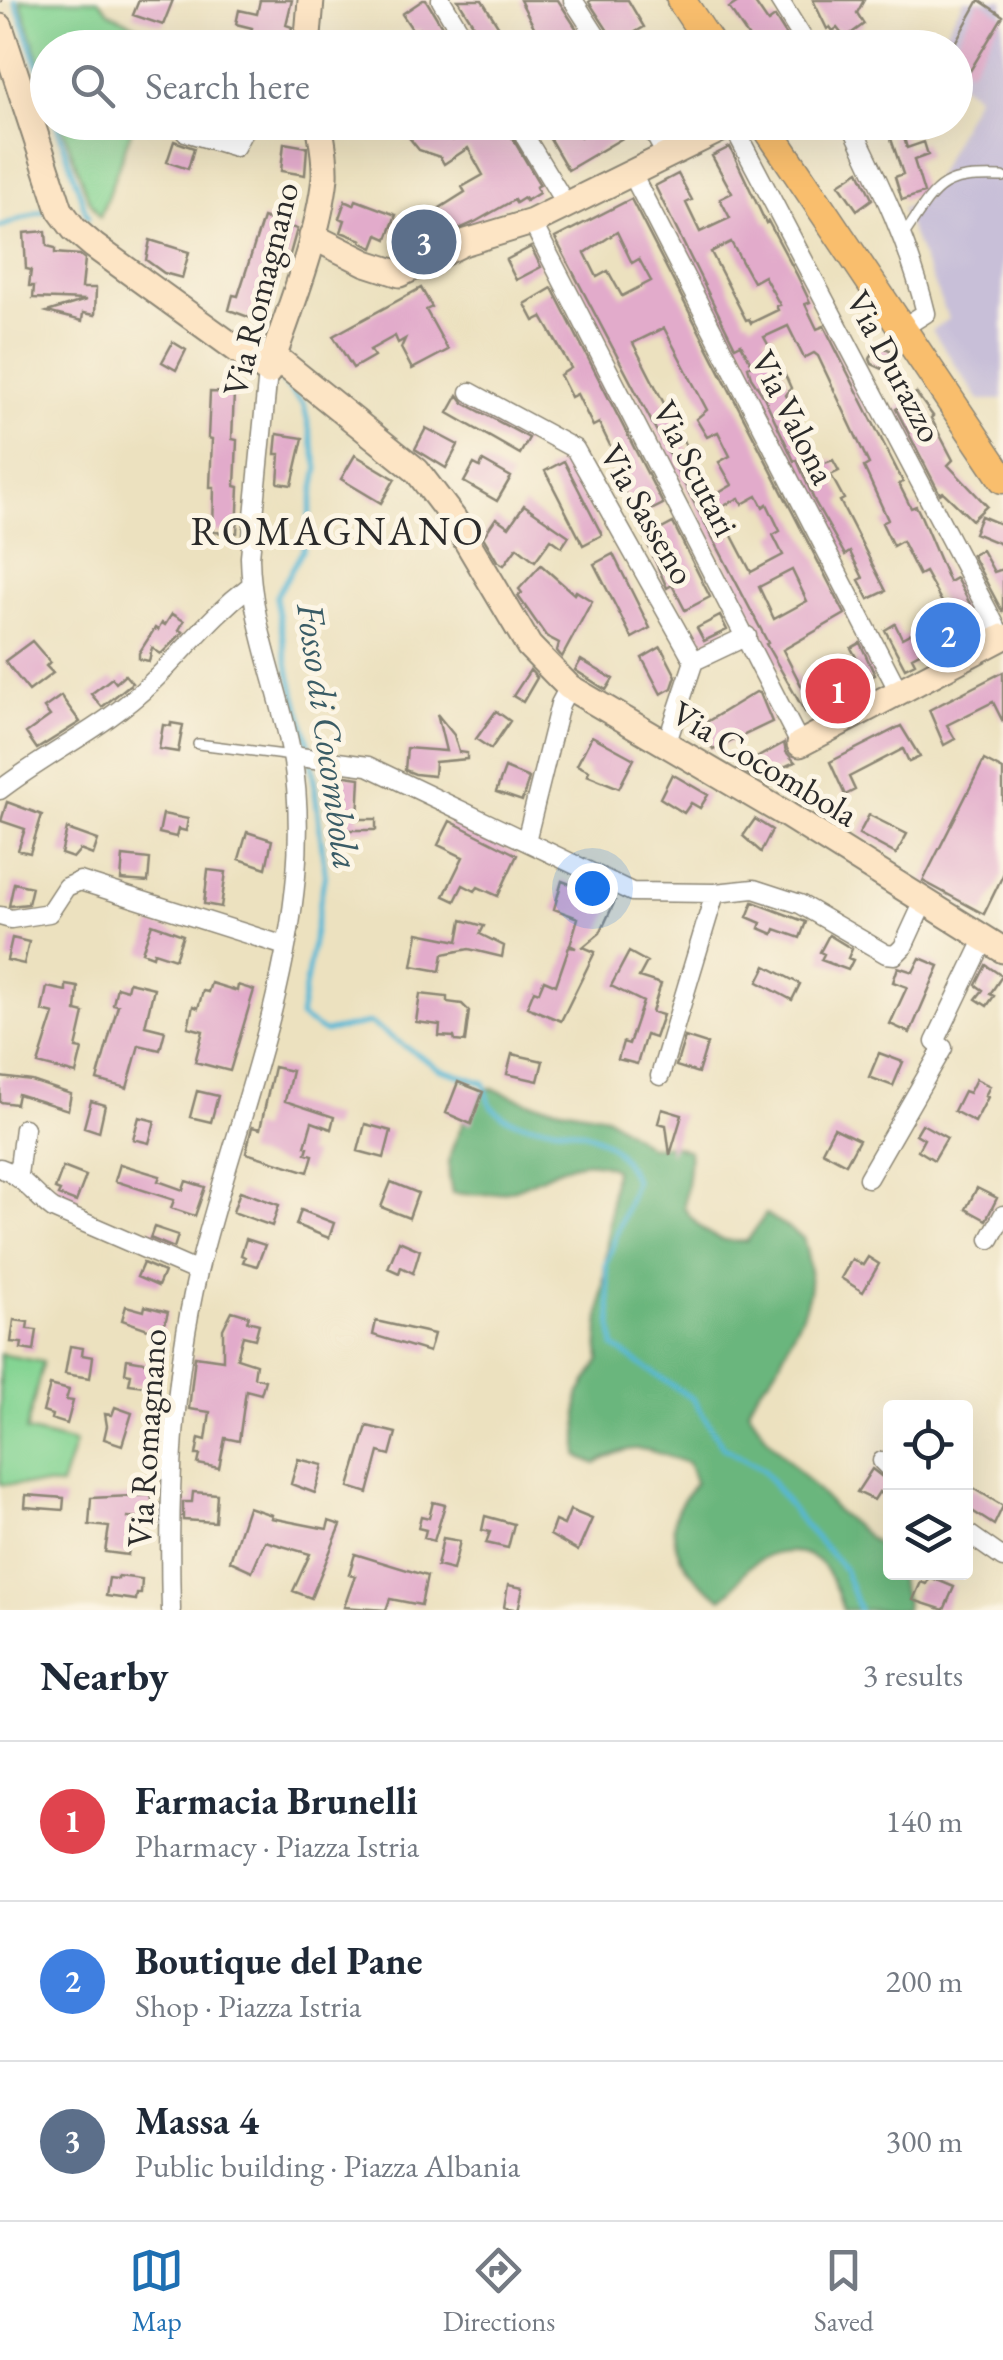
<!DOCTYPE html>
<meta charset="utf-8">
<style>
:root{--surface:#fff;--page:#f6f6f7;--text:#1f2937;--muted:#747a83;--line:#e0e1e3;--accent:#1f6fb2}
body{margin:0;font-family:"EB Garamond",serif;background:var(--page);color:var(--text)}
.controls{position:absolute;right:30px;bottom:30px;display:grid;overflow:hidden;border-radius:10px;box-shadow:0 10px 40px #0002}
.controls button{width:90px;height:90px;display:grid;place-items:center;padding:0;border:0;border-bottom:2px solid var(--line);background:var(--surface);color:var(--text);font:50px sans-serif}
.you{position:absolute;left:592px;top:888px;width:35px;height:35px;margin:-25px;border:8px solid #fff;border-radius:50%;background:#1a73e8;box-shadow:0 0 0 15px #1a73e833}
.badge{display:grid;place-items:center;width:65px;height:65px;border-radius:50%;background:var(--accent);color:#fff;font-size:32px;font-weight:700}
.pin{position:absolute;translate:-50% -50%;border:5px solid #fff;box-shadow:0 2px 10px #0006}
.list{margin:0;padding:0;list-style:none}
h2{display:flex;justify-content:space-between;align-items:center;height:130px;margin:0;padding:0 40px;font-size:42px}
h2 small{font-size:32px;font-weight:400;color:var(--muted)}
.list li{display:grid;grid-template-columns:65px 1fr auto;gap:30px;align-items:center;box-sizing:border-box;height:160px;padding:0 40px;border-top:2px solid var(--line)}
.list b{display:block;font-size:38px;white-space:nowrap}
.list p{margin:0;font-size:32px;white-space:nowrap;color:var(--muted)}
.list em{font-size:32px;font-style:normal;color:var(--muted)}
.icon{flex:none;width:55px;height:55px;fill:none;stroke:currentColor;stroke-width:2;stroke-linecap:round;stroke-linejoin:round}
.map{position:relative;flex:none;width:1003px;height:1610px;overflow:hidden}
.search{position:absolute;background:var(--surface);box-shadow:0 10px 40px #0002;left:30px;right:30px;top:30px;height:110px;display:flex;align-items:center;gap:25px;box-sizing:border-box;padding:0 35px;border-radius:55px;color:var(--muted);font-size:38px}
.sheet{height:610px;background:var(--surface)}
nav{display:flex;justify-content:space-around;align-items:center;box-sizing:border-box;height:140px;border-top:2px solid var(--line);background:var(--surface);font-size:28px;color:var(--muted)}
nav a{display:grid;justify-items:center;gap:5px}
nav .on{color:var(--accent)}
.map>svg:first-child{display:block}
.industrial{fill:#c8bfd8}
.green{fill:#84d493;stroke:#58805f;stroke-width:2.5}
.forest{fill:#6bb67d;stroke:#4b7054;stroke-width:2.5}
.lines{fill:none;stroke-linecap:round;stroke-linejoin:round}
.stream{stroke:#56b8d5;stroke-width:5}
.building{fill:#e2abcb;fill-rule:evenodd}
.lane-casing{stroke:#8c8675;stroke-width:12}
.street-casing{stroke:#8c8675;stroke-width:21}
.secondary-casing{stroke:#8c8675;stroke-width:29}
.primary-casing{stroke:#8c8675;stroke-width:31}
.path{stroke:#8c8675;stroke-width:2.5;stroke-dasharray:2.5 8;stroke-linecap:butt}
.lane{stroke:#fff;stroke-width:9}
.street{stroke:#fff;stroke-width:18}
.secondary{stroke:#fde5c5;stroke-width:25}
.primary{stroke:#f9be6d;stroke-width:28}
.labels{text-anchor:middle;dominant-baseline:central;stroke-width:10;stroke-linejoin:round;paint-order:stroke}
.street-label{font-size:35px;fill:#2b2b2b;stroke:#fcf5e5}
.water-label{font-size:38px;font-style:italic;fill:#3a5c66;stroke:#fcf5e5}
.quarter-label{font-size:40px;letter-spacing:2.5px;fill:#2b2b2b;stroke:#fcf5e5}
</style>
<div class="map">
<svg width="1003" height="1610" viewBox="0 0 1003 1610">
<rect width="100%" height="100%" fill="#fcf5e5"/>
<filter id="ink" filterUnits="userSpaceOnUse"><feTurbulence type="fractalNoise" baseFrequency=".01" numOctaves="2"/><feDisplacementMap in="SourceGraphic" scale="20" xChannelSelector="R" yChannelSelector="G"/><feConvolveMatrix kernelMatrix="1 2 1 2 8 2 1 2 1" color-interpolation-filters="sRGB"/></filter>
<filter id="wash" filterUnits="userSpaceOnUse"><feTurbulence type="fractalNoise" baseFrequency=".0048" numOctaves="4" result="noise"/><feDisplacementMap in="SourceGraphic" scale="40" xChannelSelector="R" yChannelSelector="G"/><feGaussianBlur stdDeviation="2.25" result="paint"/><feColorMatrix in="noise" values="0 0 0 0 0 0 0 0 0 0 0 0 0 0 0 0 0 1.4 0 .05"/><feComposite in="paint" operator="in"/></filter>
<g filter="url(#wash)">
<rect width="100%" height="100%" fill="#ece1bf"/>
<path class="industrial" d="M964 0H1003V400H979L932 330 949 319 901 209 925 198 977 95 956 81V48L936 47Z"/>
<path class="green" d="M20 0H98L110 13 164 39 161 47 48 48 47 84Z
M61 123H134L100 217 88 198Z
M0 1354 43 1362 26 1431 75 1443 61 1486 0 1484Z"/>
<path class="forest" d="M491 1088 528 1102 606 1116 650 1147 671 1145 689 1151C691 1171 685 1188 684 1208 701 1232 717 1244 747 1241L766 1214 803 1238C814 1277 813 1294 795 1329 788 1343 783 1358 774 1372 764 1387 754 1391 748 1410L769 1440 838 1512 883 1549 890 1561V1572L897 1573 906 1601 905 1610H843C831 1573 820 1544 774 1554 765 1557 754 1561 747 1569 737 1581 737 1587 722 1598 694 1582 668 1553 675 1517 677 1506 689 1492 695 1482L688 1463C645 1451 639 1438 596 1464L578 1456V1396L600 1360 598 1340 614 1169C576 1149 545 1181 508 1191 491 1196 470 1195 452 1193 441 1148 461 1136 474 1098Z"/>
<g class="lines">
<path class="stream" d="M15 0 48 96
M56 122 88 218
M0 227 48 209
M278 377 304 405 318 468 303 550 276 597 288 668 310 747 325 873 300 1017 324 1032 370 1023 439 1069 484 1083C486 1089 487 1100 491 1105 522 1147 603 1099 635 1182L606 1264 614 1347 693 1399 723 1447 763 1470 797 1516 844 1569 859 1610"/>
</g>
<g id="blocks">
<path class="building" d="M139 0H173L163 25 133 15Z
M260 0H292L286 25 292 27 288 48 248 44 252 28 236 24 239 10 257 14Z
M423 0H426L455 48H432L419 29 414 32 402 14Z
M458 0H482L512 48H488Z
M520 0H558L589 48H545Z
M591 0H628L644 27 634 33 644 48H619L589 2Z
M741 0H753L768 22 775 17 792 44 787 48H756L729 8Z
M813 0H864L857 13 864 24 845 38 837 28 833 31 830 27 827 29Z
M979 0 1003 16 970 71 956 63V41Z
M415 122H442L453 140 485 122H503L540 185 536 187 539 193 526 201 524 198 516 203 514 200 475 222 415 249 405 230 465 192 462 187 483 175 468 148 444 164 440 157 419 150 407 135 419 128Z
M535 122H566L560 126 566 136 576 130 580 137 604 122H636L638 129 568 170 547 134 543 136Z
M902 131 907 148 924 142 928 155 914 160 924 193 902 200 895 177 903 174 890 136Z
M174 141 194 148 188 169 167 162Z
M284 143 307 147 305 175 281 171Z
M730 147 766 223 768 221 797 275 810 302 805 304 817 329 824 326 903 482 899 484 911 508 916 506 921 516 949 582 956 578 970 604 969 615 974 624 912 657 915 663 905 668 885 630 895 624 902 638 948 613 925 572 919 575 902 541 893 546 882 523 888 520 864 467 869 464 818 356 814 353 804 358 788 326 764 337 787 379 791 388 786 395 822 464 833 460 839 471 831 475 844 499 840 501 886 591 869 599 859 580 863 578 850 552 845 555 815 502 797 460 794 461 764 397 751 377 748 367 752 365 741 344 735 347 655 186 678 174 692 200 686 203 700 232 730 218 720 199 732 193 712 156ZM731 242 753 282 764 276 780 305 776 306 778 310 751 323 749 319 746 320 711 252Z
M859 171 872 199 857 210 839 184Z
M631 199 845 614 783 650 803 689 858 661 851 648 860 643 875 675 805 712 766 644 768 643 555 238ZM617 232 632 263 639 259 651 281 622 296 608 271 597 277 585 253ZM664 328 707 410 696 419 707 437 718 432 730 456 719 462 732 485 712 497 633 343ZM757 496 763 507 767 504 780 531 773 535 783 555 751 572 718 509 739 498 742 504ZM792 570 807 601 774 619 759 587Z
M356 200 396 215 387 239 378 235 373 248 361 242 362 240 341 232 345 220 339 218 345 201 354 205Z
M263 218 297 229 287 265 269 258 254 319 229 310 233 295 238 296Z
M46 231 47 246 55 248V253L80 255 85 259 82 288H96L95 315 83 313 82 321 47 312 86 300 33 298 34 286H29L31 270 26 269 24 233Z
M150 240 189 252 182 278 164 273 146 260Z
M531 247 541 267 516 280 506 260Z
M421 288 432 307 426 310 448 350 412 369 401 348 405 339 398 343 395 336 370 350 374 356 353 368 333 336Z
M552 288 663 504 637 517 618 479 625 476 599 423 593 426 577 394 571 397 560 375 571 368 542 317 534 321 525 304Z
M173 342 186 350 176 370 162 362Z
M877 344 896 353 887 371 872 364 870 359Z
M210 392 234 393 232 439 237 440 235 486 239 487 237 533 213 532 214 487H210L212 439 208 438Z
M916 393 933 416 931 418 953 460 948 465 987 506 972 520 943 492 940 494 896 409Z
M458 395 464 403 529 438 520 454 448 413Z
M426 428 458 445 446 468 415 449Z
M277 434 303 438 292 485 278 483 280 454H275Z
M355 455 395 479 381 503 341 479Z
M483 461 511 477 497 501 464 482 474 464 480 467Z
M564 461 602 535 583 545 545 471Z
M524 505 569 536 562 547 551 539 535 561 517 547 504 565 497 561 483 537 496 518 509 527Z
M981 516 1003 525V545L974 533Z
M673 523 710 597 685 610 672 585 667 588 645 538Z
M982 550 994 572 1003 569V613L972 555Z
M613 554 650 628 632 638 594 564Z
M541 565 574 594 576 591 592 601 562 657 557 651 559 643 546 636 518 596 522 593 519 589Z
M172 614 184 621 179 630 183 632 161 654 152 648 149 661 139 659V653L155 628 158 630 162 623 165 625Z
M720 616 727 630 704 641 697 628Z
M32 641 50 662 46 666 53 673 29 691 5 661Z
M661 647 676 676 672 688 661 694 642 658Z
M581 660 613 679 606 690 575 670Z
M530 670 537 678 523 702 513 696Z
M1003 672V722L993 702 947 725 955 739 944 745 929 710Z
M125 675 132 683 102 707 91 694 112 678 116 683Z
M756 692 760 693 772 722 713 750 700 726Z
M61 696 80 722 37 749 26 733 50 716 44 708Z
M496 711 510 721 491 749 476 739Z
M437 714 454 735 459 752 467 753V759L435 762 434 776 415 774 405 770 407 748 446 751Z
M171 723 183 725 178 752 159 749 163 725 171 726Z
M901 726 920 757 909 762 903 749 849 777 855 790 845 795 830 762Z
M592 736 634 759 619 788 587 775 589 771 577 765Z
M784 743 786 752 795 762 757 779 745 772 747 763Z
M984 760 1003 770V875L984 914 923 881Z
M505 768 529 778 522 801 496 792Z
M672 774 708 795 700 808 691 803 684 813 660 798Z
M339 775 360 778 358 819H376V830H338Z
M7 802 42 815 30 853 18 850 25 829 1 821Z
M163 814 188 819 186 831 178 829 176 837 159 833Z
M869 815 907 834 896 854 859 834Z
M755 819 772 830 761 852 743 836Z
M450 821 517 855 498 896 478 887 475 891 463 885 455 901 444 896 463 857 438 845Z
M67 829 98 840 93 855 80 850 73 858 61 854Z
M247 832 272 840 266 868 239 859Z
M123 856 150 859 148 882 121 880Z
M208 870 226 872 221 907 204 904Z
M562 881 615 901 600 933 583 947 595 952 561 1021 527 1007 534 990 539 992 544 980 556 985 569 947 576 948 570 945 578 918 554 909Z
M14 883 32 887 28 904 9 906Z
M753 902 806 922 800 938 775 929 773 934 759 928 761 923 747 917Z
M462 920 484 926 480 934 504 946 502 957 469 949 443 954 440 971 412 966 418 933 458 941Z
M152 924 183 935 175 959 154 952 153 956 142 952Z
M829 935 852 949 848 958 853 960 848 970 821 960 824 954 820 952Z
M12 938 29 942 24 964 7 960Z
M629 952 647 962 639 977 661 984 652 1012 663 1015 655 1038 646 1035 637 1064 618 1059 623 1042 629 1044 643 1002 611 986Z
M920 958 939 966 910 1033 890 1024 907 987 893 982 898 967 913 972Z
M986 965 1002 976 990 994 994 996 987 1006 976 999 983 990 976 985Z
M766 966 800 984 792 1000 758 982Z
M129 982 154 988 145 1026 165 1031 160 1050 139 1045 127 1088 97 1080 118 1005 113 1004 117 987 127 990Z
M211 983 237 991 238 985 254 990 230 1071 195 1062 203 1031 188 1027 193 1006 198 1008 203 991 208 992Z
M66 985 78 987 76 1011 84 1013 76 1048 82 1049 76 1074 38 1064 54 1014 42 1011 47 987 66 991Z
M420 994 447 997V1002L462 1004 469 1011 465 1042 455 1041 454 1037 439 1036 440 1025 416 1022Z
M685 1037 707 1044 698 1073 676 1066Z
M879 1053 903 1062 893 1086 869 1077Z
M512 1054 543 1061 538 1081 507 1074Z
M274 1067 292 1071 285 1101 334 1117 331 1129 312 1122 305 1146 308 1147 306 1153 313 1155 308 1172 246 1153 252 1127 260 1129Z
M0 1077 32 1081 71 1094 68 1110 18 1094 16 1104 0 1102Z
M976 1079 990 1086 985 1096 988 1097 975 1122 954 1111 964 1091 969 1093Z
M458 1082 483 1092 471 1124 446 1113Z
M197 1091 218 1096 211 1122 190 1117Z
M91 1101 105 1105 99 1132 84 1127Z
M662 1109 682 1115 670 1155 666 1125 658 1123Z
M139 1117 155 1121 149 1143 133 1139Z
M365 1124 391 1131 384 1158 358 1151Z
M922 1124 947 1138 934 1160 918 1150 924 1139 916 1134Z
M834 1128 859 1140 846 1164 822 1151Z
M120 1164 160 1176 158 1181 183 1190 186 1181 205 1187 195 1216 171 1208 174 1200 115 1181Z
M63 1167 86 1176 76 1202 58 1195 60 1191 55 1189Z
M391 1182 418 1193 409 1218 381 1207Z
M977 1188 997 1198 986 1220 966 1209Z
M240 1191 279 1205 272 1226 233 1212Z
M301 1210 334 1223 329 1238 296 1225Z
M154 1227 178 1235 174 1248 150 1238Z
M246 1239 265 1245 257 1266 243 1262 245 1257 241 1255Z
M399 1241 420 1250 413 1273 401 1267 399 1273 388 1268Z
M868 1257 879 1264 863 1292 841 1278 852 1259 863 1265Z
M143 1263 164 1272 158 1286 137 1277Z
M126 1306 144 1311 145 1306 168 1312 162 1334 122 1320Z
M232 1311 249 1316 247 1321 259 1324 255 1339 243 1336 237 1358 256 1364 254 1377 265 1380 261 1394 246 1390 239 1441 225 1438 219 1468 198 1464 200 1455H196L199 1438 206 1440 210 1412 189 1409 195 1356 223 1360V1329Z
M14 1320 28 1322 27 1329 37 1330 34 1351 21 1349 22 1343 11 1342Z
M376 1321 434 1334 429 1352 373 1335Z
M70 1346 83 1348 82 1355 93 1357 90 1378 65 1374Z
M127 1359 150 1363 148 1373 153 1374 151 1387 129 1384 131 1374 125 1373Z
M50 1385 69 1390 66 1400 73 1401 67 1424 51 1419 52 1415 43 1412Z
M115 1407 132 1413 122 1445 104 1439 107 1426 105 1414 112 1415Z
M367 1426 396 1433 390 1455 379 1452 368 1493 349 1487Z
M298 1459 323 1465 315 1493 291 1484Z
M872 1469 890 1483 882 1495 879 1492 874 1500 857 1492Z
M972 1487 1003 1506 994 1525 966 1507V1498Z
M193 1492 217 1494 215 1522 183 1520V1502H192Z
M26 1495 64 1498 63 1510 25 1507Z
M151 1495 156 1519 127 1517 133 1519 128 1555 105 1552 109 1527 89 1525 91 1498Z
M433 1502 445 1505 434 1541 424 1538 426 1530 418 1528 421 1516 429 1518Z
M248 1507 272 1515 271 1518 327 1529 329 1521 341 1525 311 1598 293 1591 310 1554 265 1541 252 1571 230 1561Z
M570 1510 592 1519 578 1551 550 1535 555 1521 564 1525Z
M485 1516 514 1524 508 1548 486 1543 490 1532 482 1530Z
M443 1538 460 1541 453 1570 437 1566Z
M355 1554 427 1576 421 1605 390 1599 386 1610 344 1607 355 1576 349 1574Z
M118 1576 142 1579 141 1594H137L136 1600 106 1596 109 1578 118 1579Z
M930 1577 954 1587 944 1610 913 1600 921 1582 926 1584Z
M508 1585 523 1588 518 1610 504 1607Z"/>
</g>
</g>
<g filter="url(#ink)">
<use href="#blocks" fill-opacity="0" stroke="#8c8675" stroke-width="2.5"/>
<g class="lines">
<g class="lane-casing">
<path id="lane" d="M904 235C938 184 940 175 1003 177
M198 744 292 756"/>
</g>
<g class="street-casing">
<path id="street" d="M441 0 470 48
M573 0 604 48
M779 0 809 48
M516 122 565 203
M648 122 666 155
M850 122C880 184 910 246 926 313L902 328
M732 124 1002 638
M185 132 235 147 248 122
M631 172 899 692
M532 222 800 744
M470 392 575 449 694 661
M666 745 694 661 747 636
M292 756 368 766 632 892 715 893 754 889 800 904 886 954 895 955 903 947 925 899
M0 790C49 752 106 727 151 683 187 649 209 617 250 586
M526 841 560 704 569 687
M0 916 11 919 49 913 66 887 80 881 285 946
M660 1076 715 893
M0 1168C23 1176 34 1195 53 1209L198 1272
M18 1175 24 1128
M868 1178 943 1048 935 1042 985 938
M990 1239 1003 1215
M882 1461 890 1469
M966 1532 1003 1558
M171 1610C168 1497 172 1382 198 1272 230 1141 284 1012 296 876 299 836 299 796 292 756 280 689 251 626 250 557L268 372"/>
</g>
<g class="secondary-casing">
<path id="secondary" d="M0 27 60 210 74 229 94 246 268 372C288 314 319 237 325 177 326 158 322 141 319 122
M307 48 311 0
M312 236 366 263 400 274 463 243 532 222 735 122
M274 356 417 471 453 518 529 646 569 687 787 815 1003 950
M800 744 1003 637"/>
</g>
<g class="primary-casing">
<path id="primary" d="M681 0 713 48
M763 122 1003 479"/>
</g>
<path class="path" d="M1 0 4 9"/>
<use href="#lane" class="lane"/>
<use href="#street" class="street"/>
<use href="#secondary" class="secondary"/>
<use href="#primary" class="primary"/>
</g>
</g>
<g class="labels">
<g class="street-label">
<text transform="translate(260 289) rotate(-76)">Via Romagnano</text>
<text transform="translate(895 366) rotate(62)">Via Durazzo</text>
<text transform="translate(794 417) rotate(63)">Via Valona</text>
<text transform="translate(696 468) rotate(63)">Via Scutari</text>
<text transform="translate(648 514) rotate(60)">Via Sasseno</text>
<text transform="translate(765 763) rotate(31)">Via Cocombola</text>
<text transform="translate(146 1438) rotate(-86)">Via Romagnano</text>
</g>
<g class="water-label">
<text transform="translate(329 736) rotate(82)">Fosso di Cocombola</text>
</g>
<g class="quarter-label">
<text x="338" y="531">ROMAGNANO</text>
</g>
</g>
</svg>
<div class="controls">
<button><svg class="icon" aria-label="locate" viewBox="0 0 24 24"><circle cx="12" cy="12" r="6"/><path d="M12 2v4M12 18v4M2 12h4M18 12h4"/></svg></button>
<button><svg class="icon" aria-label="layers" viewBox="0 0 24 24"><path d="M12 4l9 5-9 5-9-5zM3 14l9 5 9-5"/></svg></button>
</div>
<div class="you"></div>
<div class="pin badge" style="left:838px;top:691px;background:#e0444e">1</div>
<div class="pin badge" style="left:948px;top:635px;background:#3f7fe0">2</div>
<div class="pin badge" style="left:424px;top:242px;background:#5c6f8a">3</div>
<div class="search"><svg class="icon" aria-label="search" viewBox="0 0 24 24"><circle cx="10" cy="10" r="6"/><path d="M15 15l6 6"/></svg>Search here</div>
</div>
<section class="sheet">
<h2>Nearby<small>3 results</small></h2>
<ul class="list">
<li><span class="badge" style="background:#e0444e">1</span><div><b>Farmacia Brunelli</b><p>Pharmacy · Piazza Istria</p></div><em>140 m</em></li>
<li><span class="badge" style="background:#3f7fe0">2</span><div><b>Boutique del Pane</b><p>Shop · Piazza Istria</p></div><em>200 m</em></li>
<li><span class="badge" style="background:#5c6f8a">3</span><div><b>Massa 4</b><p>Public building · Piazza Albania</p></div><em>300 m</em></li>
</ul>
</section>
<nav>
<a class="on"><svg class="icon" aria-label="map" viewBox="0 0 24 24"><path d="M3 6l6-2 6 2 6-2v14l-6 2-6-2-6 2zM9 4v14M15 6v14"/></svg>Map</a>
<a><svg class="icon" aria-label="directions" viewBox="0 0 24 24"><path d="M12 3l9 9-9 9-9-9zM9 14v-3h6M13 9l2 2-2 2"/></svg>Directions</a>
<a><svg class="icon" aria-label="saved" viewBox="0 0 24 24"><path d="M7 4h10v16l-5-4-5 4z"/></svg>Saved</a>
</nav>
